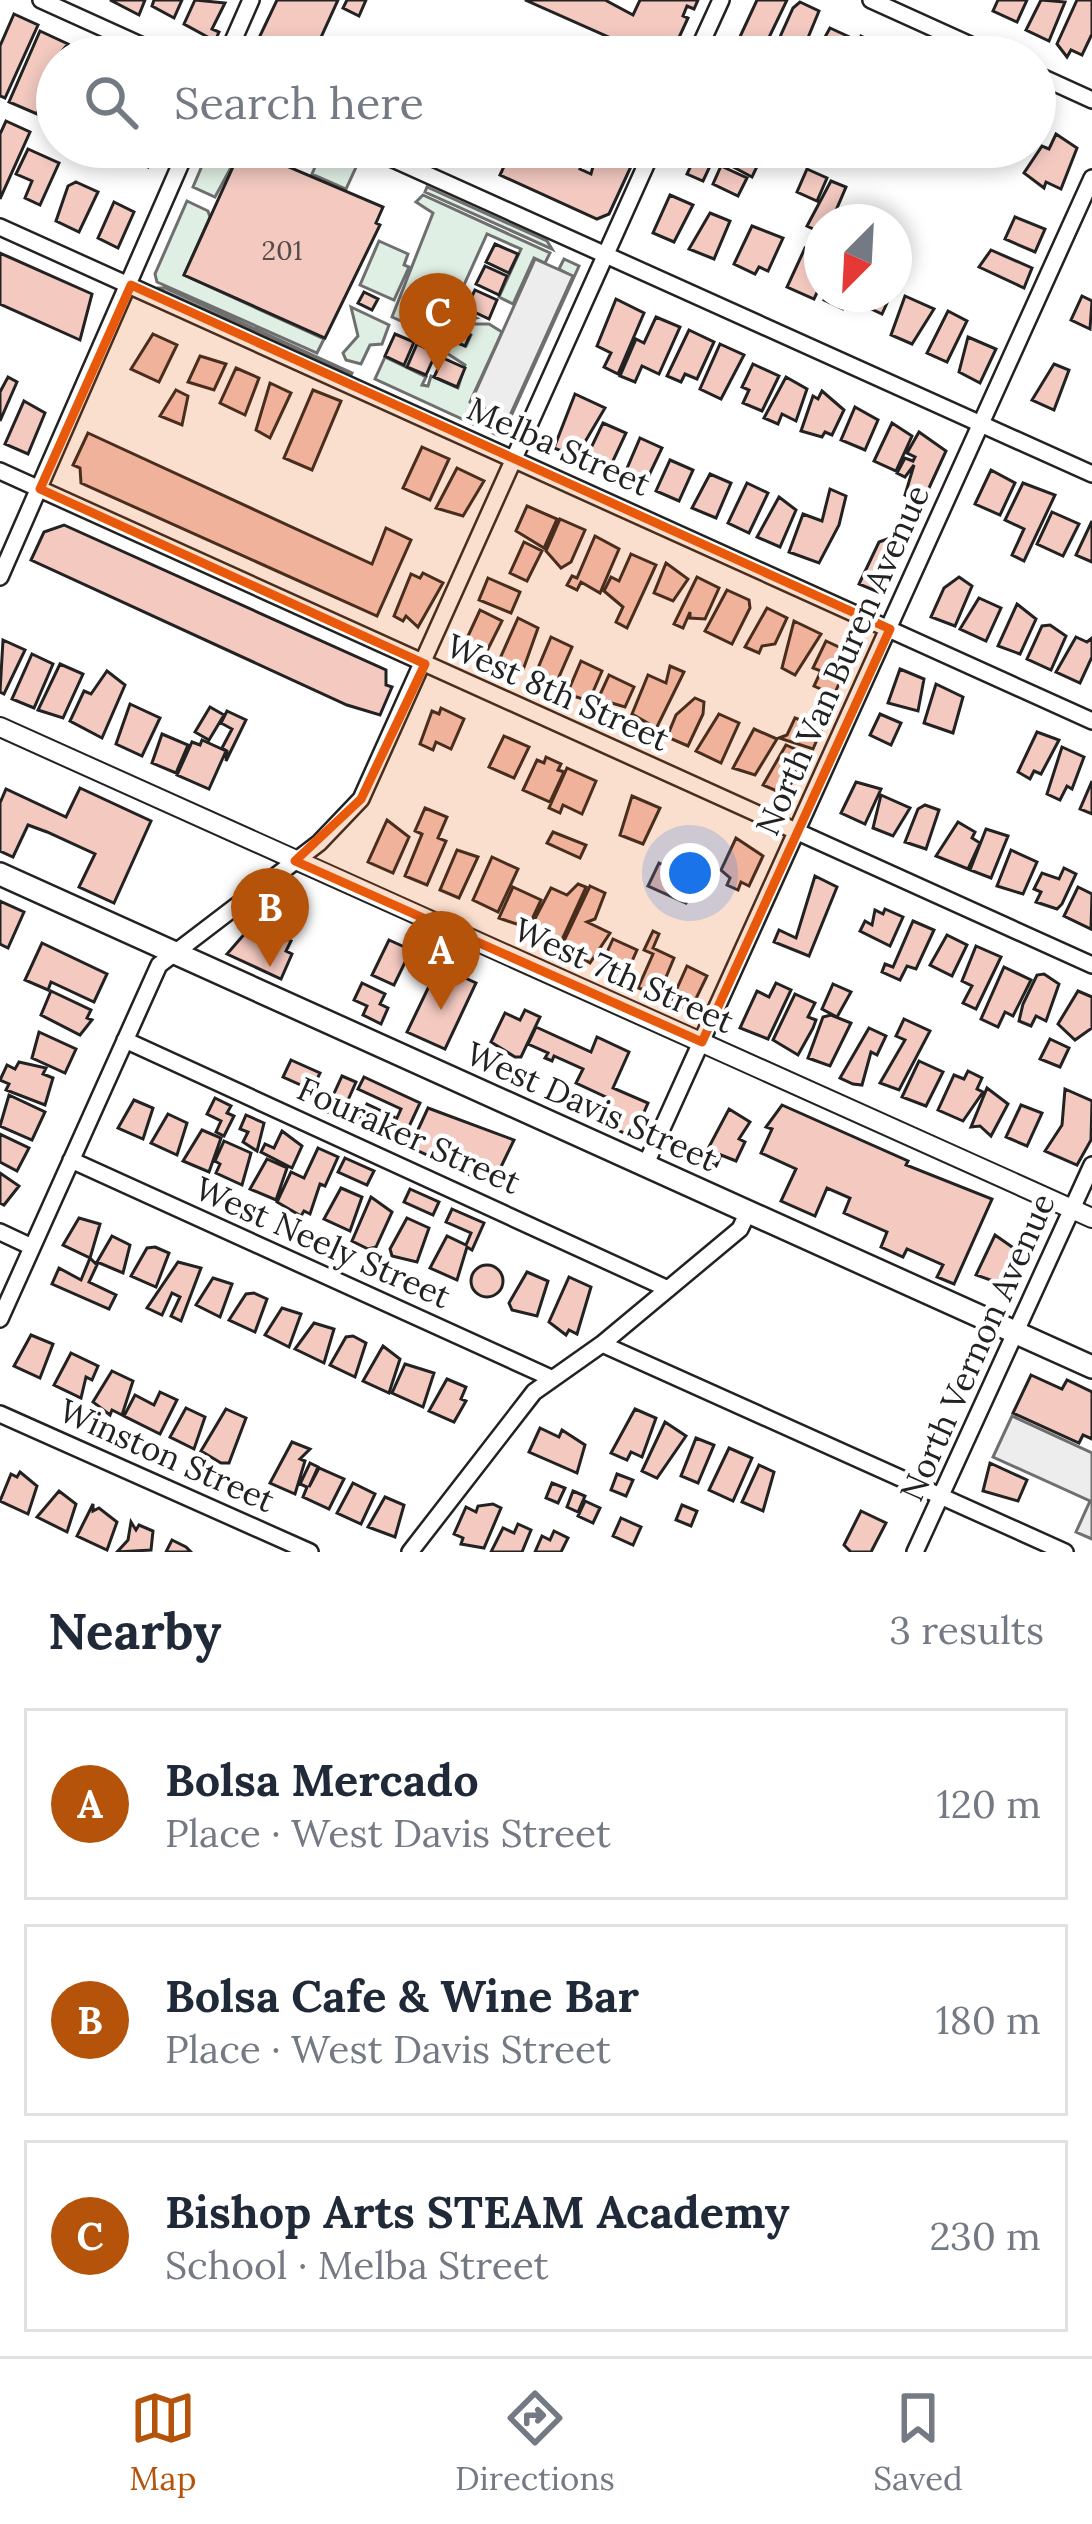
<!DOCTYPE html>
<meta charset="utf-8">
<style>
:root{--surface:#fff;--page:#f6f6f7;--text:#1f2937;--muted:#747a83;--line:#e0e1e3;--accent:#b45309}
body{margin:0;font-family:Lora,serif;background:var(--page);color:var(--text)}
.compass{position:absolute;left:804px;top:204px;width:108px;height:108px;border-radius:50%;background:var(--surface);box-shadow:0 6px 18px #0003;rotate:204deg}
.you{position:absolute;left:690px;top:873px;width:42px;height:42px;margin:-30px;border:9px solid #fff;border-radius:50%;background:#1a73e8;box-shadow:0 0 0 18px #1a73e833}
.badge{display:grid;place-items:center;width:78px;height:78px;border-radius:50%;background:var(--accent);color:#fff;font-size:39px;font-weight:700}
.pin{position:absolute;translate:-50% -99px;filter:drop-shadow(0 3px 6px #0008)}
.pin::after{content:'';position:absolute;top:63px;width:42px;height:36px;background:inherit;clip-path:polygon(0 0,100% 0,50% 100%)}
.list{margin:0;padding:0;list-style:none}
h2{display:flex;justify-content:space-between;align-items:center;height:156px;margin:0;padding:0 48px;font-size:51px}
h2 small{font-size:39px;font-weight:400;color:var(--muted)}
.list li{display:grid;grid-template-columns:78px 1fr auto;gap:36px;align-items:center;box-sizing:border-box;height:192px;margin:0 24px 24px;padding:0 24px;border:3px solid var(--line);border-radius:0px}
.list b{display:block;font-size:45px;white-space:nowrap}
.list p{margin:0;font-size:39px;white-space:nowrap;color:var(--muted)}
.list em{font-size:39px;font-style:normal;color:var(--muted)}
.icon{flex:none;width:66px;height:66px;fill:none;stroke:currentColor;stroke-width:2;stroke-linecap:round;stroke-linejoin:round}
.map{position:relative;flex:none;width:1092px;height:1552px;overflow:hidden}
.search{position:absolute;background:var(--surface);box-shadow:0 6px 18px #0003;left:36px;right:36px;top:36px;height:132px;display:flex;align-items:center;gap:30px;box-sizing:border-box;padding:0 42px;border-radius:66px;color:var(--muted);font-size:45px}
.sheet{height:804px;background:var(--surface)}
nav{display:flex;justify-content:space-around;align-items:center;box-sizing:border-box;height:168px;border-top:3px solid var(--line);background:var(--surface);font-size:33px;color:var(--muted)}
nav a{display:grid;justify-items:center;gap:6px}
nav .on{color:var(--accent)}
.map>svg:first-child{display:block}
.green{fill:#e0efe3;stroke:#6f6f6f;stroke-width:3}
.parking{fill:#ededed;stroke:#6f6f6f;stroke-width:3}
.building{fill:#f3c9c0;stroke:#222;stroke-width:3}
.lines{fill:none;stroke-linecap:round;stroke-linejoin:round}
.minor-casing{stroke:#222;stroke-width:20}
.tertiary-casing{stroke:#222;stroke-width:22}
.secondary-casing{stroke:#222;stroke-width:26}
.minor{stroke:#fff;stroke-width:15}
.tertiary{stroke:#fff;stroke-width:18}
.secondary{stroke:#fff;stroke-width:21}
.marked{fill:#e8590c;fill-opacity:0.2;stroke:#e8590c;stroke-width:9;stroke-linejoin:round}
.labels{text-anchor:middle;dominant-baseline:central;stroke-width:9;stroke-linejoin:round;paint-order:stroke}
.number-label{font-size:27px;fill:#564c4a}
.street-label{font-size:33px;fill:#222;stroke:#fff}
</style>
<div class="map">
<svg width="1092" height="1552" viewBox="0 0 1092 1552">
<rect width="100%" height="100%" fill="#fff"/>
<path class="green" d="M210 147H242L215 197 193 187Z
M290 147H316L357 165 346 189 312 174 318 160Z
M427 187 547 241 552 249 425 192Z
M423 195 550 253 545 263 534 258 513 304 499 297 521 249 487 234 440 338 392 317 433 213 416 202Z
M187 201 208 211 210 217 184 275 324 339 317 353 157 282 155 274Z
M379 241 408 254 404 265 409 267 394 300 360 285Z
M564 259 579 266 503 434 499 436 487 430 493 416 508 420 573 277 559 269Z
M157 288H165L352 373 351 375Z
M351 307 389 325 382 344 370 345 361 364 346 360 343 353 358 336Z
M459 310 476 318 458 322 451 341 466 346 471 335 462 330 464 324H489L502 332 470 402 480 409 473 424 375 379 385 357 426 377 422 385 428 386 431 376 458 388 465 365 442 350 449 345Z"/>
<path class="parking" d="M535 259 573 276 508 420 471 402Z
M1012 1416 1092 1453V1539L1076 1532 1090 1501 993 1457Z"/>
<path class="building" d="M110 0H145L139 15Z
M154 0H182L174 18 152 6Z
M195 0 225 3 212 29 219 32 215 41 184 24Z
M277 0H338L312 57H250Z
M347 0H366L359 16 343 8Z
M525 0H605L633 15 640 0H698L694 9 687 6 683 16 688 18 670 57 629 46Z
M757 0H787L762 52 738 41Z
M998 0H1027L1017 22 993 11Z
M1041 0 1065 2 1049 41 1026 30Z
M1077 0H1092V34L1082 55 1071 50 1067 57 1057 44Z
M800 2 819 11 800 57H771L793 8Z
M14 14 38 25 5 98 0 96V46Z
M830 28 854 39 850 57H814Z
M40 31 68 44 57 57 37 114 9 102Z
M861 36 906 57H851Z
M517 46 538 56V57H512Z
M75 47 97 57H70Z
M57 87V123L44 117Z
M6 121 30 132 0 199V134Z
M1056 134 1077 148 1061 189 1046 182 1044 188 1024 173 1042 146 1049 149Z
M124 147 153 152 148 167 120 154Z
M242 147 383 207 376 223 380 225 325 338 184 275Z
M513 147H550L547 154 557 159 562 149 584 160 580 169 591 174 597 152 593 147H640L609 214 597 219 500 175Z
M696 147H749L762 156 752 177Z
M28 149 59 163 40 205 25 198 32 181 16 174Z
M695 157 711 164 703 181 687 174Z
M721 166 747 178 738 196 713 184Z
M807 169 827 178 817 201 797 192Z
M831 181 846 187 831 222H822V233L807 226Z
M76 182 98 192 79 232 56 221 68 186Z
M670 195 693 205 674 242 653 233Z
M114 202 134 212 118 248 98 238Z
M710 213 730 221 714 259 689 249Z
M1015 217 1045 229 1035 252 1005 239Z
M752 226 783 238 768 271 759 267 755 274 734 264Z
M495 244 518 254 509 273 486 262Z
M805 248 822 256V282L814 299 787 287Z
M991 250 1032 268 1024 288 979 267Z
M0 253 92 294 80 340 0 304Z
M485 266 507 276 499 295 476 284Z
M475 290 497 300 489 319 466 308Z
M364 292 378 299 372 310 358 303Z
M826 294H858L843 309 824 300Z
M868 294H891L882 314 863 305Z
M905 296 934 309 912 344 891 335Z
M1082 296 1092 301 1090 329 1071 320Z
M616 299 644 313 618 374 604 367 611 353 597 346Z
M948 311 967 321 947 362 927 353Z
M656 317 680 327 659 374 642 366 635 382 620 376 636 339 644 343Z
M456 328 470 335 465 346 451 340Z
M689 330 714 342 697 379 685 374 681 382 667 376Z
M153 334 177 345 159 382 131 369Z
M395 334 414 342 404 365 385 356Z
M968 337 996 349 980 383 959 372Z
M417 344 436 353 426 375 407 367Z
M720 344 744 355 721 399 700 389Z
M200 356 226 364 214 390 188 382Z
M443 358 465 368 457 387 434 377Z
M753 364 779 376 762 411 743 403 749 390 742 387Z
M1054 364 1069 370 1054 410 1032 400Z
M236 368 259 378 245 415 220 403Z
M8 377 17 382 0 421V392Z
M786 377 807 389 796 421 782 414 778 424 764 418Z
M270 383 291 393 270 438 256 430Z
M176 390 188 396 182 425 160 416Z
M313 390 341 401 312 470 284 458Z
M822 391 844 410 832 435 825 432 822 437 801 431 813 396 818 399Z
M575 394 605 408 576 457 554 448Z
M24 401 45 413 28 454 5 444Z
M855 407 878 420 865 450 841 440Z
M603 423 626 433 612 463 604 465 589 452Z
M892 423 912 436 896 471 874 461Z
M919 432 946 451 929 488 915 500 905 495 914 465 905 477 897 473 905 458 913 461 915 457 907 453Z
M88 433 372 564 386 528 411 540 377 616 81 483 80 468 73 465Z
M640 438 662 448 642 490 622 480Z
M422 447 449 459 430 500 403 488Z
M670 460 693 470 679 501 656 491Z
M457 468 484 481 463 516 436 508Z
M991 470 1015 483 1000 515 975 504Z
M710 474 731 483 716 518 692 508Z
M747 483 768 493 749 533 728 523Z
M1023 483 1055 495 1024 561 1012 555 1024 529 1005 520Z
M830 489 846 496 839 525 819 563 789 552 803 514 822 521Z
M779 497 796 510 780 547 757 537Z
M527 506 557 519 544 548 516 531Z
M1052 512 1079 524 1063 556 1037 544Z
M560 519 585 530 571 562 561 568 546 551Z
M1092 521V562L1076 555Z
M64 525 386 670V685L392 687 380 715 347 705 31 560 44 532Z
M595 536 619 549 600 593 581 582 577 590 567 585 572 576 577 578Z
M887 539 899 544 894 569 878 592 859 584 879 542Z
M524 542 542 551 527 581 510 573Z
M631 554 656 565 627 628 616 622 623 607 604 591 611 577 619 581Z
M666 563 688 579 673 601 654 593Z
M423 573 443 583 418 627 406 616 403 621 394 616 411 574 420 578Z
M697 577 719 588 705 619 690 618V612L683 628 674 624Z
M959 577 972 586 955 626 931 617 944 588Z
M488 578 520 592 511 613 479 600Z
M727 590 749 600 750 608 732 644 705 631Z
M979 598 1001 608 986 641 960 629Z
M1017 604 1036 619 1020 654 998 646Z
M767 608 787 618 775 644 762 646 759 653 745 647Z
M480 610 502 621 483 659 462 649Z
M518 618 538 628 523 670 498 663Z
M794 621 821 634 795 675 782 668Z
M1050 625 1066 636 1051 670 1027 659 1042 626Z
M551 637 572 647 555 686H546L533 680Z
M1076 637 1087 642 1092 638V657L1080 683 1056 672Z
M3 640 25 650 4 694 0 692Z
M826 641 841 648 838 656 849 661 834 695 814 686 821 671 813 668Z
M32 654 53 664 34 708 12 699Z
M581 661 602 671 589 701 567 694Z
M60 664 83 674 63 718 38 710Z
M670 666 684 672 651 739 646 737 651 725 632 714 648 675 666 683Z
M900 669 924 679 918 711 888 703Z
M107 671 125 685 102 738 70 721 84 691 91 694Z
M609 675 634 687 625 707 598 699Z
M936 684 963 697 953 733 924 723Z
M695 698 704 702 703 714 688 746 667 737 676 715Z
M130 704 160 718 142 756 116 744Z
M210 707 224 715 209 740 195 732Z
M441 708 464 719 451 749 436 742 433 750 420 744 432 711 439 714Z
M227 711 246 720 226 761 227 751 222 748 232 729 221 723Z
M719 714 739 723 721 763 696 751Z
M880 714 901 723 891 745 870 735Z
M795 718 822 728 813 749 779 738 787 735Z
M754 729 777 739 755 775 733 768Z
M1037 732 1059 740 1041 774 1034 771 1030 779 1018 772Z
M162 734 188 745 176 773 152 763Z
M504 736 529 747 514 778 489 767Z
M202 740 226 751 209 789 177 775 192 742 200 745Z
M786 745 804 753 786 795 763 785Z
M1062 747 1084 757 1072 789 1067 786 1060 800 1047 794Z
M546 757 561 764 558 770 564 772 550 802 523 790 537 760 544 763Z
M567 768 596 781 582 814 563 805 560 813 549 808Z
M1092 781V814L1080 809Z
M856 782 881 789 865 824 841 813Z
M80 788 151 821 114 903 79 887 95 854 47 832 28 825 13 857 0 851V803L6 789 66 817Z
M881 795 910 808 893 836 873 828Z
M632 796 660 808 643 844 620 835Z
M925 805 939 810 926 849 905 842 918 809Z
M425 808 447 817 438 838 446 841 427 885 405 876 422 834 415 831Z
M387 820 409 837 393 873 368 862Z
M958 822 975 832 972 838 980 843 968 869 936 856Z
M986 829 1008 836 991 878 970 870Z
M553 832 586 845 580 858 547 843Z
M736 838 763 856 749 886 741 882 738 890 727 885 730 878 721 870Z
M457 850 478 857 459 898 440 890Z
M1011 850 1037 862 1023 894 997 886Z
M492 857 518 869 498 912 473 900Z
M659 863 675 870 678 864 703 877 686 903 648 886Z
M1064 868 1076 874 1062 904 1057 909 1036 902 1041 892 1034 889 1042 873 1059 879Z
M815 876 837 887 809 956 774 942 779 930 796 938Z
M578 884 586 887 560 944 534 939 537 934 529 930 551 888 567 895Z
M590 886 605 893 595 919 587 922 610 933 590 963 562 945Z
M513 887 541 900 528 928 499 918Z
M1078 887 1092 894 1091 929 1064 916Z
M0 901 24 912 8 948 0 944Z
M885 909 903 917 890 946 860 931 865 921 872 925 875 910 883 914Z
M913 921 934 930 916 969 907 966 900 980 882 972 885 964 893 967Z
M247 931 278 945 282 937 291 941 286 951 292 954 281 979 227 954Z
M653 931 659 934 653 948 674 958 659 994 638 988 653 954 644 950Z
M947 935 967 945 952 976 930 965Z
M613 939 637 950 623 981 599 970Z
M389 940 411 950 394 985 372 975Z
M42 943 107 974 94 1002 51 982 48 990 25 980Z
M976 946 1001 957 976 1009 963 1003 972 986 962 981Z
M687 966 707 976 690 1011 671 1002Z
M1004 967 1031 980 1013 1016 1005 1012 998 1027 981 1019Z
M452 972 476 983 445 1049 407 1032 431 982 444 988Z
M1044 974 1059 984 1046 1021 1036 1016 1031 1026 1019 1021 1023 1004 1037 975Z
M362 983 385 994 380 1004 388 1008 381 1024 363 1015 367 1006 354 1000Z
M776 983 791 990 768 1039 740 1028 757 991 769 997Z
M833 984 851 992 837 1017 822 1009Z
M51 991 91 1010 87 1018 92 1020 80 1035 41 1015Z
M1078 991 1092 997V1028L1075 1040 1058 1024Z
M795 994 815 1003 808 1017 816 1020 813 1028 798 1055 773 1040Z
M525 1010 540 1017 521 1057H515L491 1042 505 1013 520 1020Z
M831 1015 851 1023 830 1066 808 1058 823 1017Z
M904 1019 930 1031 899 1090 880 1083 905 1040 896 1036Z
M536 1027 591 1052 597 1037 629 1052 613 1088 648 1103 633 1137 600 1122 610 1099 576 1083 583 1069 554 1056 552 1061 545 1058 548 1053 528 1044Z
M869 1028 886 1036 877 1055 871 1052 862 1085 853 1084 840 1078Z
M39 1032 76 1049 65 1073 32 1058Z
M1050 1039 1069 1048 1060 1067 1040 1059Z
M291 1060 320 1073 312 1090 283 1077Z
M919 1061 943 1072 926 1106 902 1097Z
M19 1062 46 1068 43 1074 53 1078 45 1105 6 1090 9 1084 0 1080 7 1065 15 1069Z
M968 1071 982 1078 977 1089 983 1092 963 1121 938 1110 954 1075 964 1079Z
M342 1076 356 1082 340 1118 326 1111Z
M364 1077 420 1103 400 1146 387 1140 401 1109 358 1089Z
M987 1088 1008 1104 991 1136 980 1126 971 1127Z
M1065 1089 1092 1101 1091 1140 1077 1165 1045 1151 1062 1125Z
M9 1095 45 1112 32 1140 0 1126Z
M215 1098 231 1106 227 1113 234 1116 224 1136 216 1132 221 1121 207 1114Z
M134 1100 153 1108 143 1139 118 1128Z
M367 1104 394 1117 385 1137 359 1121Z
M782 1105 908 1161 906 1165 992 1199 954 1284 937 1277 943 1265 907 1249 903 1257 881 1247 887 1232 844 1213 850 1198 827 1188 815 1216 781 1201 796 1169 761 1153 772 1129 766 1127Z
M1021 1105 1042 1113 1027 1146 1006 1137Z
M428 1108 514 1140 498 1173 477 1164 472 1176 410 1147Z
M729 1109 750 1122 739 1139 745 1142 736 1161 721 1155 716 1166 702 1160Z
M168 1114 187 1123 177 1155 151 1143Z
M246 1115 264 1123 257 1151 243 1142 248 1132 240 1129Z
M202 1130 221 1138 209 1172 183 1161Z
M282 1131 302 1146 292 1168 261 1152 265 1144 274 1148Z
M0 1134 29 1148 17 1171 0 1162Z
M224 1141 251 1153 242 1185 216 1173 220 1164 215 1161Z
M318 1148 338 1157 325 1186 320 1184 310 1214 304 1211 301 1216 277 1202 291 1172 304 1178Z
M345 1158 374 1171 367 1185 338 1172Z
M267 1159 287 1168 276 1200 250 1189Z
M0 1173 19 1186 4 1205 0 1203Z
M341 1188 362 1197 350 1231 324 1219Z
M410 1189 439 1202 433 1215 404 1202Z
M371 1197 392 1212 376 1247 368 1249 352 1241Z
M452 1209 484 1223 472 1250 467 1247 457 1280 430 1268 447 1236 466 1245 471 1233 446 1222Z
M79 1218 100 1224 90 1258 97 1265 89 1282 116 1295 109 1309 52 1284 59 1268 81 1280 90 1258 63 1245Z
M407 1218 429 1228 417 1262 392 1256 390 1249Z
M995 1235 1025 1256 1010 1287 976 1275Z
M112 1236 130 1245 123 1273 97 1262Z
M155 1247 169 1253 156 1287 131 1276 147 1248Z
M178 1262 201 1268 181 1321 171 1316 180 1297 172 1293 162 1315 147 1308Z
M471 1281a16 16 0 1 1 32 0a16 16 0 1 1-32 0Z
M527 1272 548 1281 537 1316 512 1310 509 1303Z
M569 1277 591 1287 577 1334 569 1330 566 1335 549 1322Z
M213 1278 232 1284 220 1317 196 1305Z
M254 1293 267 1299 255 1332 229 1320 246 1294Z
M282 1308 301 1314 289 1347 265 1335Z
M314 1323 334 1329 324 1363 295 1349Z
M31 1335 53 1344 40 1378 14 1366Z
M353 1336 366 1343 355 1377 330 1365 346 1337Z
M383 1346 400 1359 389 1393 363 1381Z
M71 1353 98 1366 92 1380 86 1377 81 1398 54 1385Z
M405 1364 434 1373 423 1407 392 1393Z
M112 1371 133 1381 122 1415 112 1410 110 1415 93 1402Z
M1031 1375 1062 1389 1067 1380 1092 1392V1439L1083 1435 1079 1443 1013 1413Z
M447 1379 466 1387 461 1399 466 1401 454 1422 429 1411Z
M160 1392 177 1400 160 1434 124 1416 135 1395 154 1405Z
M186 1408 205 1417 194 1449 170 1437Z
M226 1409 246 1418 229 1463H221L201 1451Z
M635 1409 656 1418 642 1457 631 1452 627 1460 611 1453Z
M665 1422 686 1436 657 1478 642 1471Z
M540 1428 559 1437 562 1430 585 1445 577 1473 529 1452Z
M696 1438 714 1445 698 1483 681 1476Z
M292 1442 310 1449 300 1459 305 1461 295 1494 270 1483Z
M729 1448 752 1458 733 1501 709 1490Z
M310 1463 318 1467 309 1487 319 1468 344 1479 329 1509 303 1497 307 1487 300 1484Z
M990 1463 1027 1480 1018 1501 983 1491Z
M759 1465 774 1472 763 1511 742 1502Z
M20 1472 37 1486 28 1514 0 1501 11 1474 17 1477Z
M617 1474 633 1480 626 1496 611 1490Z
M353 1483 375 1494 361 1524 337 1513Z
M552 1483 565 1488 558 1503 546 1498Z
M59 1491 76 1504 67 1532 37 1517Z
M573 1491 585 1496 578 1512 567 1507Z
M385 1497 404 1505 395 1537 368 1527Z
M585 1501 600 1508 593 1523 578 1516Z
M93 1504V1511L99 1508 117 1522 107 1550 77 1536Z
M493 1504 501 1508 484 1548 461 1544 463 1538 454 1534 466 1507 476 1512 478 1506Z
M682 1505 697 1511 691 1526 676 1520Z
M861 1511 886 1523 871 1552H851L844 1545Z
M621 1518 641 1527 633 1545 613 1536Z
M131 1522 136 1530 139 1525 153 1531 151 1550 117 1552 128 1540Z
M518 1524 531 1530 522 1552H491L503 1528 514 1533Z
M554 1531 568 1538 561 1552H535L542 1536 550 1540Z
M172 1540 186 1547 191 1552H166Z"/>
<g class="lines">
<g class="minor-casing">
<path id="minor" d="M41 0 167 57
M871 0 997 57
M226 57 251 0
M695 57 721 0
M1035 74 1092 100
M366 147 1092 474
M0 227 1092 721
M0 471 1092 965
M0 577 188 147
M125 1040 668 1289
M71 1160 551 1378
M645 1166 1092 178
M0 1232 32 1247
M0 1319 159 965 319 843 361 799 654 147
M602 1344 1065 1552
M0 1414 310 1552
M410 1552 534 1392 602 1344 740 1229 748 1212
M915 1552 1092 1165"/>
</g>
<g class="tertiary-casing">
<path id="tertiary" d="M0 727 1092 1218"/>
</g>
<g class="secondary-casing">
<path id="secondary" d="M0 874 1092 1367"/>
</g>
<use href="#minor" class="minor"/>
<use href="#tertiary" class="tertiary"/>
<use href="#secondary" class="secondary"/>
</g>
<path class="marked" d="M131 285 890 629 702 1042 295 861 361 799 425 664 40 489Z"/>
<g class="labels">
<g class="number-label">
<text x="282" y="250">201</text>
</g>
<g class="street-label">
<text transform="translate(559 446) rotate(24)">Melba Street</text>
<text transform="translate(842 660) rotate(-66)">North Van Buren Avenue</text>
<text transform="translate(558 692) rotate(24)">West 8th Street</text>
<text transform="translate(624 975) rotate(24)">West 7th Street</text>
<text transform="translate(592 1106) rotate(24)">West Davis Street</text>
<text transform="translate(409 1135) rotate(24)">Fouraker Street</text>
<text transform="translate(323 1242) rotate(24)">West Neely Street</text>
<text transform="translate(977 1347) rotate(-66)">North Vernon Avenue</text>
<text transform="translate(167 1455) rotate(24)">Winston Street</text>
</g>
</g>
</svg>
<svg class="compass" viewBox="-18 -18 36 36"><path d="M0-13l5 13h-10z" fill="#e53935"/><path d="M0 13l5-13h-10z" fill="#747a83"/></svg>
<div class="you"></div>
<div class="pin badge" style="left:441px;top:1010px">A</div>
<div class="pin badge" style="left:270px;top:967px">B</div>
<div class="pin badge" style="left:438px;top:372px">C</div>
<div class="search"><svg class="icon" aria-label="search" viewBox="0 0 24 24"><circle cx="10" cy="10" r="6"/><path d="M15 15l6 6"/></svg>Search here</div>
</div>
<section class="sheet">
<h2>Nearby<small>3 results</small></h2>
<ul class="list">
<li><span class="badge">A</span><div><b>Bolsa Mercado</b><p>Place · West Davis Street</p></div><em>120 m</em></li>
<li><span class="badge">B</span><div><b>Bolsa Cafe &amp; Wine Bar</b><p>Place · West Davis Street</p></div><em>180 m</em></li>
<li><span class="badge">C</span><div><b>Bishop Arts STEAM Academy</b><p>School · Melba Street</p></div><em>230 m</em></li>
</ul>
</section>
<nav>
<a class="on"><svg class="icon" aria-label="map" viewBox="0 0 24 24"><path d="M3 6l6-2 6 2 6-2v14l-6 2-6-2-6 2zM9 4v14M15 6v14"/></svg>Map</a>
<a><svg class="icon" aria-label="directions" viewBox="0 0 24 24"><path d="M12 3l9 9-9 9-9-9zM9 14v-3h6M13 9l2 2-2 2"/></svg>Directions</a>
<a><svg class="icon" aria-label="saved" viewBox="0 0 24 24"><path d="M7 4h10v16l-5-4-5 4z"/></svg>Saved</a>
</nav>
